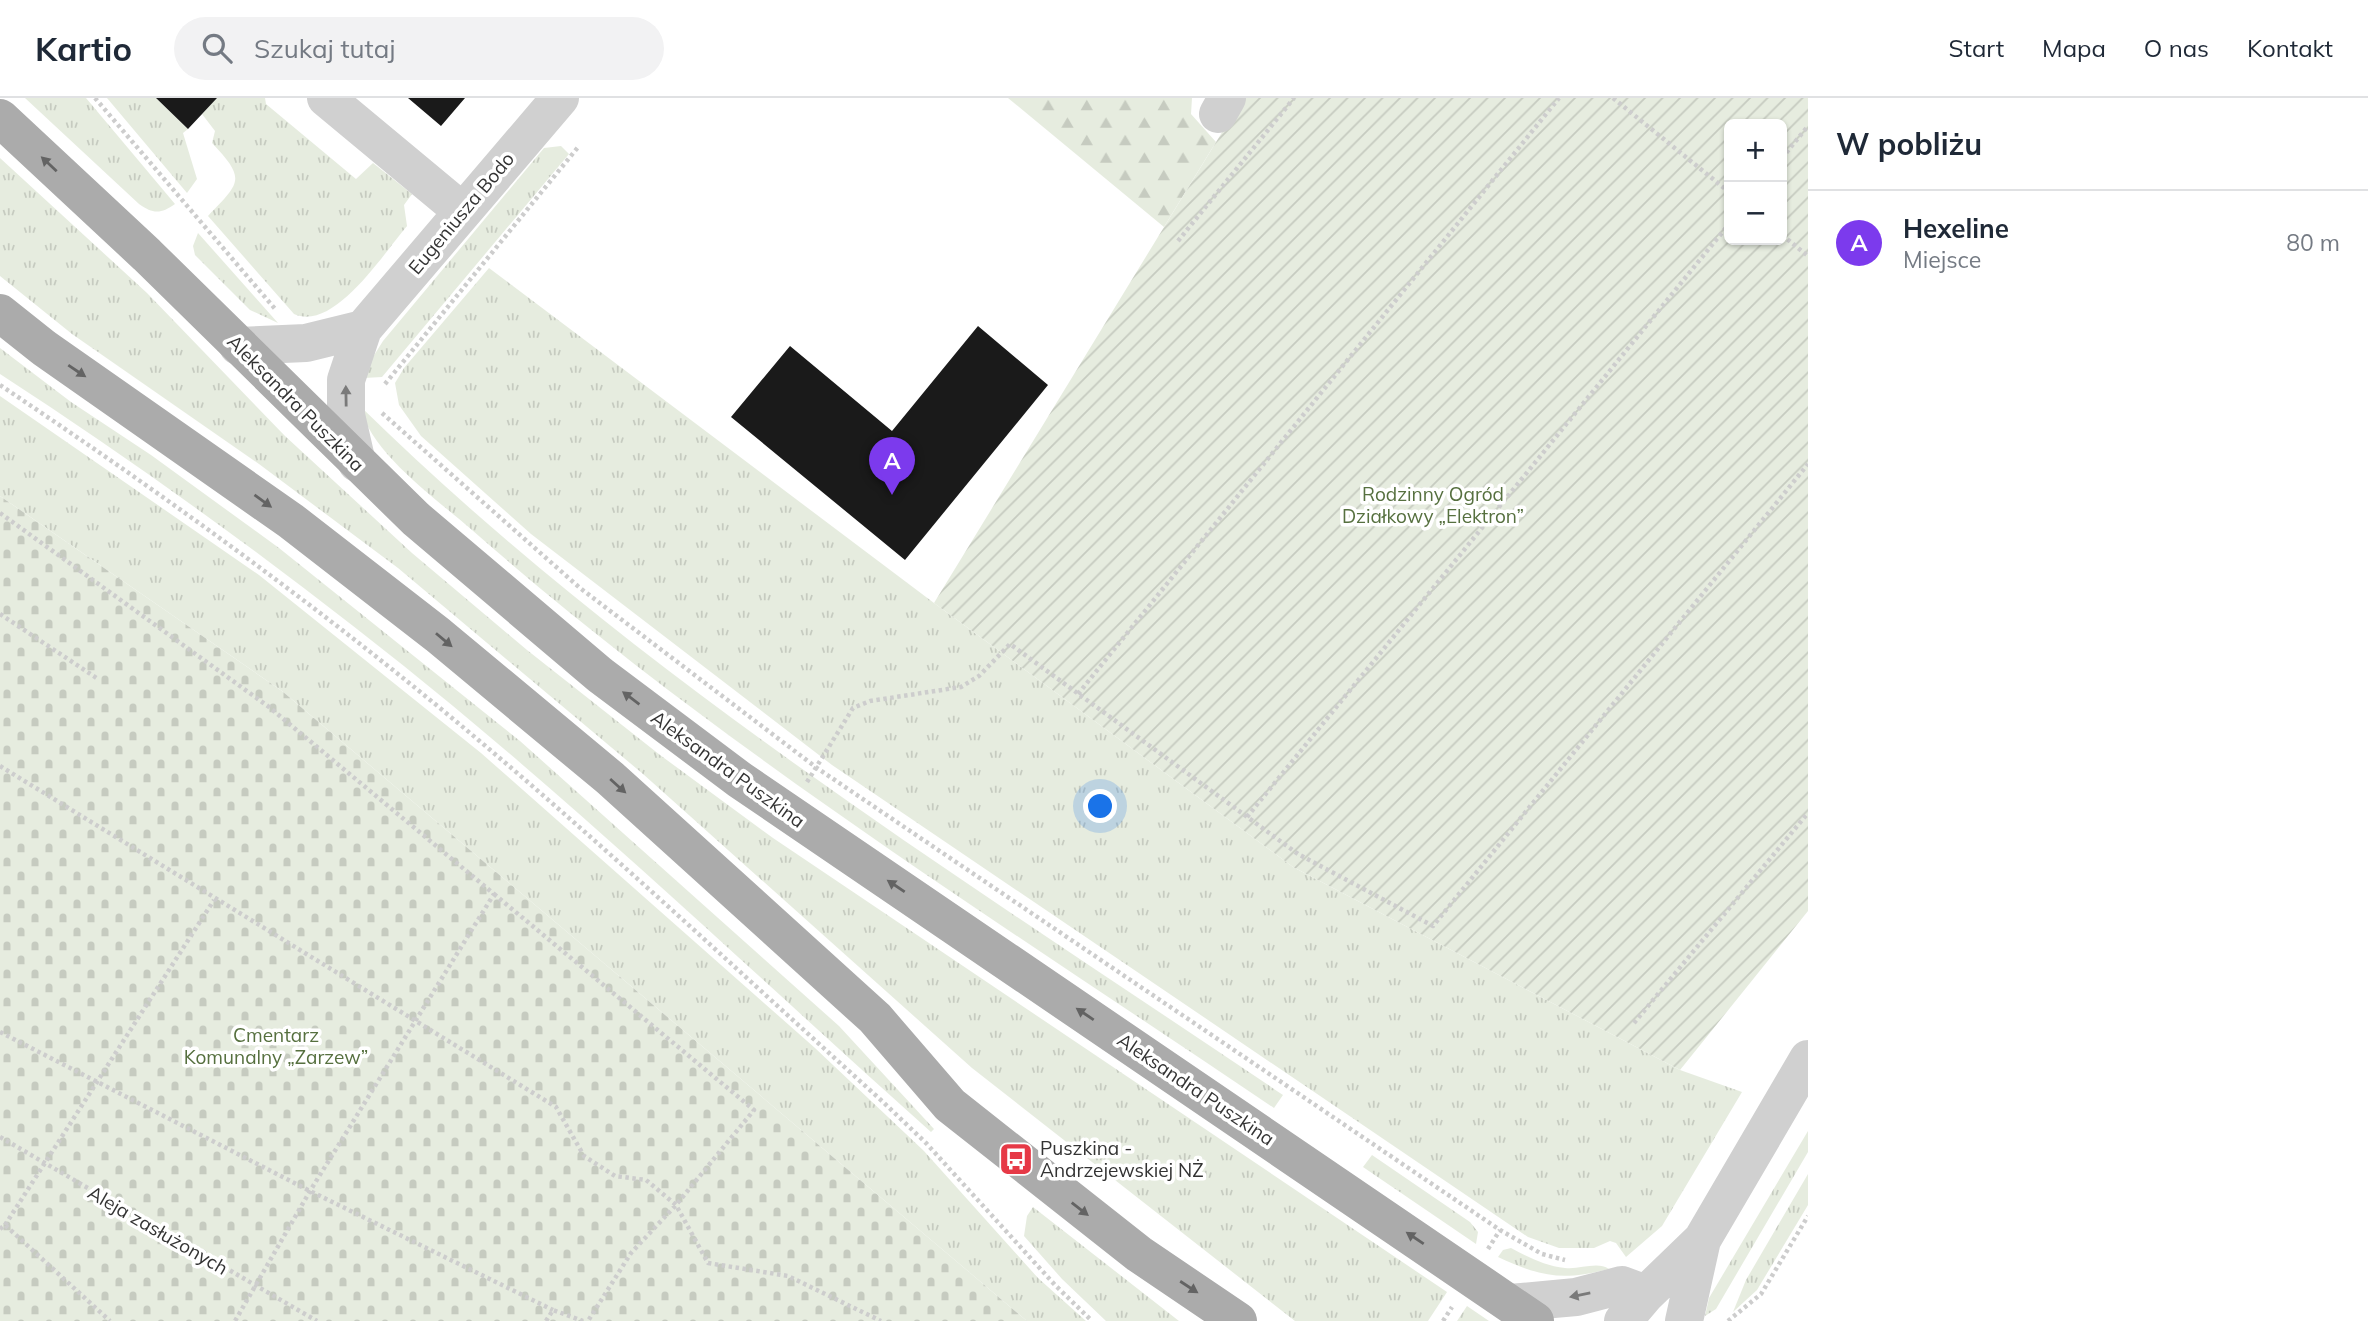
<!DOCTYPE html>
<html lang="pl">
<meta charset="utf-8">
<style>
:root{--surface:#fff;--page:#f2f2f3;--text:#1f2937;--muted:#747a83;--line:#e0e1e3;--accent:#7c3aed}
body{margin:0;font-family:Mulish,sans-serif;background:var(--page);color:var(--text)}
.controls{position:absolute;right:21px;top:21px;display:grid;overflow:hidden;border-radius:10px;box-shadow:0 2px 5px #0004}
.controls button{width:63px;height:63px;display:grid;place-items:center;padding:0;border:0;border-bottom:2px solid var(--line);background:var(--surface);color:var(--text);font:35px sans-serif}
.you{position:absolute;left:1101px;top:709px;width:24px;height:24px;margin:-18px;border:5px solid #fff;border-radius:50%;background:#1a73e8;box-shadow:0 0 0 10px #1a73e833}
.badge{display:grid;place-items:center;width:46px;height:46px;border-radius:50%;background:var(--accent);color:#fff;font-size:23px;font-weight:700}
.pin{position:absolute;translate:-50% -58px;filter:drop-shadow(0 2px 4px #0008)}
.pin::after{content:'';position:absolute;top:37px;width:24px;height:21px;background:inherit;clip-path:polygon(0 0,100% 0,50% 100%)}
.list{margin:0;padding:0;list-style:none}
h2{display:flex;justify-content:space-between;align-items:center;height:91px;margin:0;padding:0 28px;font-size:30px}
h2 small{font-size:23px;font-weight:400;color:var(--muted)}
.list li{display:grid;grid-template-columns:46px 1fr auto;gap:21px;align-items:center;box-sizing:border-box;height:105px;padding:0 28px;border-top:2px solid var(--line)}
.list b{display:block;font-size:26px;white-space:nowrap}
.list p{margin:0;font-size:23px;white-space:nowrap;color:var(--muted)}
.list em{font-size:23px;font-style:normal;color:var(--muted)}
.icon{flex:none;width:38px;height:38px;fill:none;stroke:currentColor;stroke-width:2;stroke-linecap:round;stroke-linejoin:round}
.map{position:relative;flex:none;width:1808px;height:1223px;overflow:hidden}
header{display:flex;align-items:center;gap:42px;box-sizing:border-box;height:98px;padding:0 35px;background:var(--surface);border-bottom:2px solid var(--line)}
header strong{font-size:33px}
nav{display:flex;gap:38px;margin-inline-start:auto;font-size:24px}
.search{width:490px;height:63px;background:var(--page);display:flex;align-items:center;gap:18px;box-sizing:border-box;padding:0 24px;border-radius:38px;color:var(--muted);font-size:26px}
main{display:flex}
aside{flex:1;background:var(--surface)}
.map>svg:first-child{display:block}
.grass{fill:url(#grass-tufts)}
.forest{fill:url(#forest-firs)}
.cemetery{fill:url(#cemetery-stones)}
.garden{fill:url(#garden-furrows);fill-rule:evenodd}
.building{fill:#1a1a1a}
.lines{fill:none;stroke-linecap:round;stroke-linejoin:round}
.path{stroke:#cdcdcd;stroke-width:4.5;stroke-dasharray:3.5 3.5;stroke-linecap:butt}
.minor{stroke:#d0d0d0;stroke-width:38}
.major{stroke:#ababab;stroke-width:38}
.oneway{fill:#636363}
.oneway2{fill:#7a7a7a}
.labels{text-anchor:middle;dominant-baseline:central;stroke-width:7;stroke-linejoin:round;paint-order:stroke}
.street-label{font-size:19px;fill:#333;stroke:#fff}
.park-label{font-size:19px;fill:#56703f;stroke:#fff}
.poi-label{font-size:19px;fill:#333;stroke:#fff;text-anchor:start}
</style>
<header>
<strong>Kartio</strong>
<div class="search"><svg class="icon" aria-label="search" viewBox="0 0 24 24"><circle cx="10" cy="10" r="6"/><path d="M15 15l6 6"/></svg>Szukaj tutaj</div>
<nav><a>Start</a><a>Mapa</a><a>O nas</a><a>Kontakt</a></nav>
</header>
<main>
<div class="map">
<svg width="1808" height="1223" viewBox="0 0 1808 1223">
<defs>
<pattern id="grass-tufts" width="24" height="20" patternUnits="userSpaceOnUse" patternTransform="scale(1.75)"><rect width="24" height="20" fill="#e6ecdf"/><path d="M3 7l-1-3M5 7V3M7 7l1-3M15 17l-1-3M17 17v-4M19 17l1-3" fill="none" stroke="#c6cbc0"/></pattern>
<pattern id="forest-firs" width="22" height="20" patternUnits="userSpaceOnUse" patternTransform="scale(1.75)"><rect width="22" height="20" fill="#e6ecdf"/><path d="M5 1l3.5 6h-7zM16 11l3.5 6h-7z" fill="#c6cbc0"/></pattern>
<pattern id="cemetery-stones" width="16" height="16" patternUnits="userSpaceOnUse" patternTransform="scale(1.75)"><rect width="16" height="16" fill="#e6ecdf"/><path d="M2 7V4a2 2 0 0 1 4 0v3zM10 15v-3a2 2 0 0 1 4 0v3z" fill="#c6cbc0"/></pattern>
<pattern id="garden-furrows" width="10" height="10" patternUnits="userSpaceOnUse" patternTransform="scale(1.75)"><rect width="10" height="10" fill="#e6ecdf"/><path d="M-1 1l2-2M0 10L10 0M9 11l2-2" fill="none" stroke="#c6cbc0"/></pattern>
</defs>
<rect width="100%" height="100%" fill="#fff"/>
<path class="grass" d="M25 0H86L175 106C161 116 153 116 139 106Z
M107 0H156L188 31 183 35 197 81 187 95Z
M217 0H265L266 6 356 81 373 65 412 96 404 107 407 128C383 156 334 234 294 216L208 118C241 84 246 81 212 45L215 33 202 16Z
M561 48 569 56 382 279 364 280 366 270 383 243 544 50Z
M0 60 147 195 285 338 412 455 527 552 660 657 773 740 1447 1194 1428 1223H1295L972 970 643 676 398 470 259 366 72 236 0 178Z
M198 135 278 225 250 212 195 157 193 148Z
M489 170 934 505 1293 769 1680 972 1742 994 1662 1128 1626 1159 1616 1145 1610 1143 1594 1150H1559L1528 1139 832 667 531 436 421 338 399 307 395 285 404 270Z
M0 250 71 304 151 357 279 450 520 643 839 928 934 1031 931 1034C772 892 617 744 453 608 308 489 157 378 0 276Z
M0 298 259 477 481 655 815 950 924 1053 1038 1180 1086 1223H1027L282 593 0 398Z
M361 309C636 579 965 782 1283 997L1274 1010C1002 826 720 650 472 432 438 402 369 354 361 309Z
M1808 1033V1054L1716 1211 1705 1218 1709 1200Z
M1372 1057 1470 1124 1478 1134 1476 1146 1363 1069Z
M1808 1076V1107L1757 1192 1733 1214 1746 1182Z
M1033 1109 1179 1223H1106L1062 1181 1024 1138 1027 1118Z
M1511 1150C1528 1159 1545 1168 1565 1170 1579 1172 1597 1163 1609 1171 1563 1183 1541 1179 1498 1159L1503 1152Z
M1467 1208 1489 1223H1457Z"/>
<path class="forest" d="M1008 0H1192L1191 16 1216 44 1164 129Z"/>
<path class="cemetery" d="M0 398 282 593 1027 1223H0Z"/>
<path class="garden" d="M1243 0H1808V813L1680 972 1293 769 934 505ZM1729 26H1782V142H1729Z"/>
<path class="building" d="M156 0H217L188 31Z
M408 0H465L441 28Z
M978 228 1048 287 905 462 731 319 790 248 892 333Z"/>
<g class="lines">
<path class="path" d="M95 0 276 212
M1613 0 1729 94
M1782 60 1808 28
M1782 137 1808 158
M1178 143 1294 0
M385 286 579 48
M0 287C154 390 304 498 446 615 596 739 738 873 882 1003L926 1045 1055 1187 1092 1223
M382 315 580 490 817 670 1500 1132 1542 1156 1565 1162
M0 415 269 609 494 796 310 1093 235 1223
M0 516 98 581
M1078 596 1559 0
M0 668 556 1009 584 1058 615 1078 646 1082 676 1107 708 1165 788 1178 881 1223
M807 684 853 610 870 603 961 589 979 578 1010 546 1298 756 1433 828 1808 366
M1247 719 1729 126
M494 796 754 1012 676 1107 631 1155 588 1223
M1634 925 1808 715
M0 934 310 1093 553 1212
M0 1039 317 1223
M5 1127 214 802
M0 1131 5 1127 110 1223
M1488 1151 1500 1132
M546 1223 553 1212 583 1223
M1443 1223 1452 1209
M1728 1223 1761 1196 1808 1118"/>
<path class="minor" d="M326 0 462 113
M1218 16 1227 0
M238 248 306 245 363 231
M357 365 346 317V282L363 231 560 0
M1510 1205 1576 1199 1622 1187 1646 1196
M1623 1223 1646 1196 1702 1142 1808 961
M1684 1223 1702 1142"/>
<path class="major" d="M0 20 147 157 416 421 600 577 740 682 1535 1223
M0 215 44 250 291 423 438 537 610 680 875 920 950 1007 1139 1156 1238 1223"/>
</g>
<defs><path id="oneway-solid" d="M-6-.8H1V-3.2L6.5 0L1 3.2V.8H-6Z" transform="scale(1.75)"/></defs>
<g class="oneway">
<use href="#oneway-solid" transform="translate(49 66) rotate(-137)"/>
<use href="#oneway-solid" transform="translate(77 273) rotate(34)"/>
<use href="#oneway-solid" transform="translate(263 403) rotate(36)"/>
<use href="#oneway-solid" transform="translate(444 542) rotate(40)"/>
<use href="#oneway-solid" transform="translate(631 600) rotate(-143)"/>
<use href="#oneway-solid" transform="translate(618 688) rotate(42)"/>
<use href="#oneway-solid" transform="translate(896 788) rotate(-146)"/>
<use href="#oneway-solid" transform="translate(1085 916) rotate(-146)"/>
<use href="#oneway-solid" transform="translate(1080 1111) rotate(38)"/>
<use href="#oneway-solid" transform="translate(1415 1140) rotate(-146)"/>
<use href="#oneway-solid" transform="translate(1189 1189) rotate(33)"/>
</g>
<g class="oneway2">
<use href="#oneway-solid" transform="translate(346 298) rotate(-91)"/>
<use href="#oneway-solid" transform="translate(1580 1197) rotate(169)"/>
</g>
<defs>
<g id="bus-square" transform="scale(1.75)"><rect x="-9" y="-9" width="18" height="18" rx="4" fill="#e63946" stroke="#fff"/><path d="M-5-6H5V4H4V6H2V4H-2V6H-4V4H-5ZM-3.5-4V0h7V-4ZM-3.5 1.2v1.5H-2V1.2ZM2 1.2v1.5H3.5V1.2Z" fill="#fff"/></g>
</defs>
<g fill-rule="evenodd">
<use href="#bus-square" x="1016" y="1061"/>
</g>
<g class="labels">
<g class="street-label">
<text transform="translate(461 115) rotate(-50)">Eugeniusza Bodo</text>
<text transform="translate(296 305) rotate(45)">Aleksandra Puszkina</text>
<text transform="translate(728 671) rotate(36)">Aleksandra Puszkina</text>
<text transform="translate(1196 991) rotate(34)">Aleksandra Puszkina</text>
<text transform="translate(158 1132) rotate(30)">Aleja zasłużonych</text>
</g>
<g class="park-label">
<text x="1433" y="396">Rodzinny Ogród<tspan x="1433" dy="22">Działkowy „Elektron”</tspan></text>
<text x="276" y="937">Cmentarz<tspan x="276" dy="22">Komunalny „Zarzew”</tspan></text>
</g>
<g class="poi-label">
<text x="1040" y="1050">Puszkina -<tspan x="1040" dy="22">Andrzejewskiej NŻ</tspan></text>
</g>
</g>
</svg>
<div class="controls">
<button>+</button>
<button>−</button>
</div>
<div class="you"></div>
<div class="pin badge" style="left:892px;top:397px">A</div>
</div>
<aside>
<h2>W pobliżu<small></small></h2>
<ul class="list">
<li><span class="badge">A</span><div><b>Hexeline</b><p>Miejsce</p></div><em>80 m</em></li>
</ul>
</aside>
</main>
